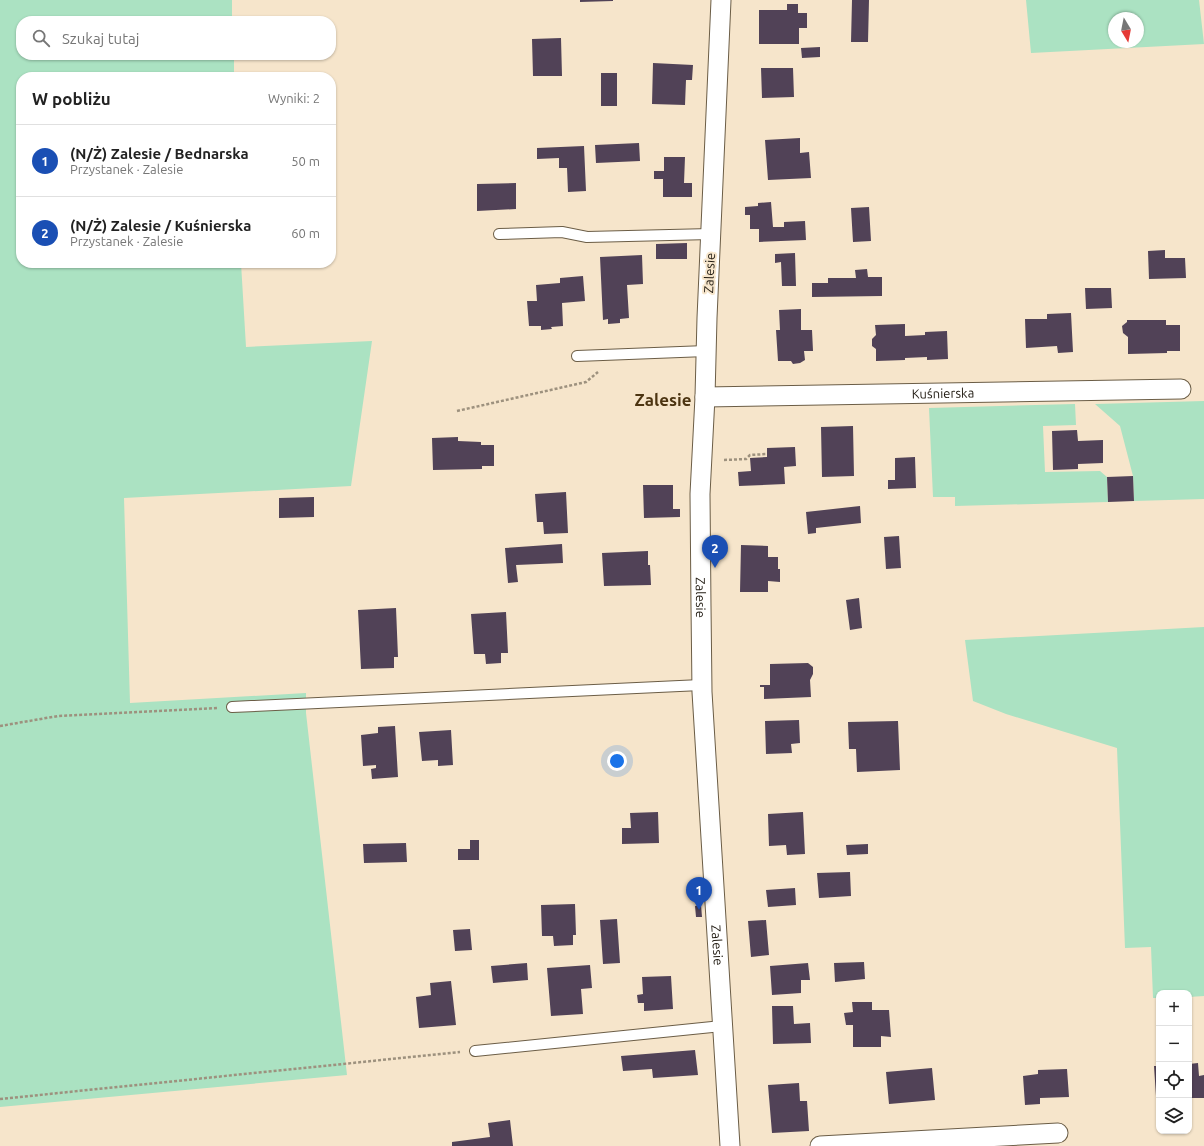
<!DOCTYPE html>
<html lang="pl">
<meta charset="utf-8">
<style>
:root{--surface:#fff;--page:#f6f6f6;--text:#222;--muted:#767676;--line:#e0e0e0;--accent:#956516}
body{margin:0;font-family:Ubuntu,sans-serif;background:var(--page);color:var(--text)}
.controls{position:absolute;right:12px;bottom:12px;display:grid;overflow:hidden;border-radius:8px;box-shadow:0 1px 3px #0004}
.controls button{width:36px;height:36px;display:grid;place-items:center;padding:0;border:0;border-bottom:1px solid var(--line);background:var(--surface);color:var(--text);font:20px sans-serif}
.compass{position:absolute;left:1108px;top:12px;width:36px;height:36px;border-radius:50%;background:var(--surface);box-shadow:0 1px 3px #0004;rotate:170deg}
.you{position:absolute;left:617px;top:761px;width:14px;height:14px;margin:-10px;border:3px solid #fff;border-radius:50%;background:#1a73e8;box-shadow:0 0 0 6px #1a73e833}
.badge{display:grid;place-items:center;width:26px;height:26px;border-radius:50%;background:var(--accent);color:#fff;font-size:13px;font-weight:700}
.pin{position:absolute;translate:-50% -33px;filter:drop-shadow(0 1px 2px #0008)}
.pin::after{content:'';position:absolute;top:21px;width:14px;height:12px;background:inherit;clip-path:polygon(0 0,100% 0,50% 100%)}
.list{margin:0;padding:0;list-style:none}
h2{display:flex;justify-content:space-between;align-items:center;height:52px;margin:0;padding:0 16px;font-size:17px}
h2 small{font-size:13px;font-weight:400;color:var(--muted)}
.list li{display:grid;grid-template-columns:26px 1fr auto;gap:12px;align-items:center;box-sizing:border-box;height:72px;padding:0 16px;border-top:1px solid var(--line)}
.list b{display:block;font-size:15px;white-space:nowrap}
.list p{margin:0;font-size:13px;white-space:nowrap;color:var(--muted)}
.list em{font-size:13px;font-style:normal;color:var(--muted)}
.icon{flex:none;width:22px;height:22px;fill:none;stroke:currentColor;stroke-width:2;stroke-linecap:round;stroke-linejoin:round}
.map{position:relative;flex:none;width:1204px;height:1146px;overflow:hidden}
.search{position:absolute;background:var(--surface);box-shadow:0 1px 3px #0004;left:16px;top:16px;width:320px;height:44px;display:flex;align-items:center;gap:10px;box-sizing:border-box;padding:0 14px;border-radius:16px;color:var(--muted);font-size:15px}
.panel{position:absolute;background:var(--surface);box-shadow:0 1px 3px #0004;left:16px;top:72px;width:320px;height:196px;border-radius:16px}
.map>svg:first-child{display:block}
.green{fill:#abe2c2;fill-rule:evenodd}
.building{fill:#514257}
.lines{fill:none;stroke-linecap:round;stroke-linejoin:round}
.lane-casing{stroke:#6b5d46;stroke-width:12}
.street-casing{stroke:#6b5d46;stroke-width:21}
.path{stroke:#9d917e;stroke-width:2.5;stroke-dasharray:3 2;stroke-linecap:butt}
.lane{stroke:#fff;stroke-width:10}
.street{stroke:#fff;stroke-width:19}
.labels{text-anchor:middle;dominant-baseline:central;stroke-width:4;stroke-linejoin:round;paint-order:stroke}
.street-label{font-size:13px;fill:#1f1910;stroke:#f6e5cb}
.district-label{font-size:17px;font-weight:bold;fill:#4c3411;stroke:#f6e5cb}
</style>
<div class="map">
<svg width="1204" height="1146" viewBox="0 0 1204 1146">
<rect width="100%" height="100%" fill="#f6e5cb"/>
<path class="green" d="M0 0H232V21H21V55H234V77H21V263H241L246 347 372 341 351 486 124 498 130 703 306 693V713L347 1075 0 1107Z
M1026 0H1199L1204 44 1031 53ZM1114 18H1138V42H1114Z
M1204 401V499L1134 501 1133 476 1120 426 1095 404Z
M1075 404 1076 425 1043 426 1045 472 1100 471 1107 477 1108 502 955 506V497H933L929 408Z
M1204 627V996L1189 997V993H1159V998H1153L1151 947 1125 948 1117 748 1006 714 973 701 965 640Z"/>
<path class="building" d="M580 0H613V1L580 2Z
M852 0H869L868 42H851Z
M787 4H798V13H807V28H799V44H759V10H787Z
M561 38 562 76H533L532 39Z
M820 47V57L802 58 801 48Z
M653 63 693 65 692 80H686L685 105 652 104Z
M761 68H793L794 97 762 98Z
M601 73H617V106H601Z
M800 138V153L809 152 811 178 768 180 765 140Z
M639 143 640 161 596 163 595 145Z
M584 146 586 191 568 192 567 168H559V158L537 159V148Z
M664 157H685L684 183H692V197H663V179H654V171H664Z
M516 183V209L477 211V184Z
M771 202 773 227H784V222L805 221 806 240 759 242V229H750V215H745V207L758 206V203Z
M869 207 871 241 853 242 851 208Z
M687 243V259H656V244Z
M1165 250V258H1185L1186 278 1149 279 1148 251Z
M795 253 796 286H782L781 262 775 263V254Z
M642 255 643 284 627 285 629 318 620 319V323L608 324V319L603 320 600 257Z
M867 269 868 277H882V296L812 297V283H828V278H856L855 270Z
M583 276 585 301 562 303 563 326 551 327 552 329 541 330V326H529L527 301H537L536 285 560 283V278Z
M1085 288H1111L1112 308 1086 309Z
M801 309V330H812L813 351H804L805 360 800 363 793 364 791 361H778L776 330H780L779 310Z
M1071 313 1073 352 1058 353 1057 346 1026 348 1025 319H1047V314Z
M1127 320H1166V325H1180V351H1167V353L1128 354V337L1123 333 1122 326 1127 322Z
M905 324V336L925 335V332L947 331 948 359 927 360V357L905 358V360L876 361V349L872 346V339L876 335 875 325Z
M853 426 854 476 822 477 821 427Z
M1077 430 1078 441 1103 440V463L1078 464V469L1053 470 1052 431Z
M458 437V441L481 442V445H494V466H482V469L433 470 432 438Z
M795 447 796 466 784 467 785 484 739 486 738 472 751 471 750 458 767 457V448Z
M915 457 916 488 888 489V480H895V458Z
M1133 476 1134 501 1108 502 1107 477Z
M643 485H673V509H680V517L644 518Z
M566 492 568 533 544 534 543 522H537L535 494Z
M314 497V517L279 518V498Z
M860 506 861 523 816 528V533L808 534 806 512Z
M899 536 901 568 886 569 884 537Z
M562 544 563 563 516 565 518 582 508 583 505 548Z
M741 545 768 546V557H778V569H780V582L768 581V592H740Z
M648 551V565H650L651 585 604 586 602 553Z
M859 598 862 628 850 630 846 600Z
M396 608 398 657H394V668L361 669 358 610Z
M506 612 508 653H501V663L486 664 485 654H474L471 614Z
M808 663 813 667V674L810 680 811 697 764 699V687H760V685H770V664Z
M799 720 800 743 791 744 792 753 766 754 765 721Z
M898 721 900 770 857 772 856 749H849L848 722Z
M395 726 398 777 372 779 371 769 376 768V765L363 766 361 735 378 733V727Z
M451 730 453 765 438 766V760L422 761 419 732Z
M658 812 659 843 622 844V828H631L630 813Z
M803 812 805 854 787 855 786 845 769 846 768 814Z
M470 840H479V860H458V849H470Z
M406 843 407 862 364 863 363 844Z
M868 844V854L847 855 846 845Z
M850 872 851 896 819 898 817 873Z
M795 888 796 905 768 907 766 890Z
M575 904 576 935H573V945L554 946 553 936H542L541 905Z
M701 905 702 917H696L695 906Z
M617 919 620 963 603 964 600 920Z
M766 920 769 955 751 957 748 921Z
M470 929 472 950 455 951 453 930Z
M864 962 865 979 835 982 834 963Z
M527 963 528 980 493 983 491 966Z
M808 963 810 980H801V993L772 995 770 966Z
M590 965 592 988 581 989 583 1014 551 1016 547 968Z
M671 976 673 1009 644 1011V1003H638L637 995 643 994 642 977Z
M451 981 456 1025 419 1028 416 997 431 995 430 983Z
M852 1002H872V1010H889L891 1037 881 1036V1047H853V1025H846L844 1013 853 1012Z
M772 1006H793L794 1024 810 1023 811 1043 773 1044Z
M695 1050 698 1075 653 1078 652 1069 623 1071 621 1056Z
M1198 1063 1199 1076 1204 1075V1098H1190V1095H1189V1064Z
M1154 1066H1159V1096H1156Z
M932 1068 935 1100 889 1104 886 1072Z
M1067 1069 1069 1097 1040 1098V1104L1025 1105 1023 1076 1038 1074V1070Z
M799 1083 800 1101H807L809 1131 772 1133 768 1085Z
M510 1120 513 1146H452V1142L490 1137 488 1123Z"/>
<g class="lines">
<g class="lane-casing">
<path id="lane" d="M499 234 562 232 587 237 711 234
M577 356 706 351
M232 707 701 685
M475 1051 722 1026"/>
</g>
<g class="street-casing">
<g id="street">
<path id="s1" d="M721 0 707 318 705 397 700 494 701 606 702 692 730 1146"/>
<path id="s2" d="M705 397 1181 389"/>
<path d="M820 1146 1058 1133"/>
</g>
</g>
<path class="path" d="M457 411 586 382 598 372
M724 460 746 459 750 455 767 454
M0 726 58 716 217 708
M0 1099 460 1052"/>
<use href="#lane" class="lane"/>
<use href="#street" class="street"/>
</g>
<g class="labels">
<g class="street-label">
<text transform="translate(709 273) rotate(-87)">Zalesie</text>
<text stroke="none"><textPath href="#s2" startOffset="238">Kuśnierska</textPath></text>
<text stroke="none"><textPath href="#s1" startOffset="598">Zalesie</textPath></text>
<text stroke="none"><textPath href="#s1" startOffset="946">Zalesie</textPath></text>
</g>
<g class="district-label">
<text x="663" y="399">Zalesie</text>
</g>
</g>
</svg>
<div class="controls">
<button>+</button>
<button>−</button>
<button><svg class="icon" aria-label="locate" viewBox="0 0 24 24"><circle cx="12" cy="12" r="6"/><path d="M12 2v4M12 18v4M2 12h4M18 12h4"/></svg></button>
<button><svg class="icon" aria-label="layers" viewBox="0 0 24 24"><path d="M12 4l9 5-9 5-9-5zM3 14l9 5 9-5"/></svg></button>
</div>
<svg class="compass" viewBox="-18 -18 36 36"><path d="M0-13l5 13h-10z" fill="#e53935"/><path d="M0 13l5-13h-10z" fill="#767676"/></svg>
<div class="you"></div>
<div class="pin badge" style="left:699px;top:910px;background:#1a4fb4">1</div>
<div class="pin badge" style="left:715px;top:568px;background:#1a4fb4">2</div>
<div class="search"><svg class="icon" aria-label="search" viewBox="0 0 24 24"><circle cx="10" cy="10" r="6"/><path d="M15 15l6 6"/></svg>Szukaj tutaj</div>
<section class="panel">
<h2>W pobliżu<small>Wyniki: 2</small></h2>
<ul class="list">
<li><span class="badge" style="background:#1a4fb4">1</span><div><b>(N/Ż) Zalesie / Bednarska</b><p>Przystanek · Zalesie</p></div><em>50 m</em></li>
<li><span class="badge" style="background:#1a4fb4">2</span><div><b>(N/Ż) Zalesie / Kuśnierska</b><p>Przystanek · Zalesie</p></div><em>60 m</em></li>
</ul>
</section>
</div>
